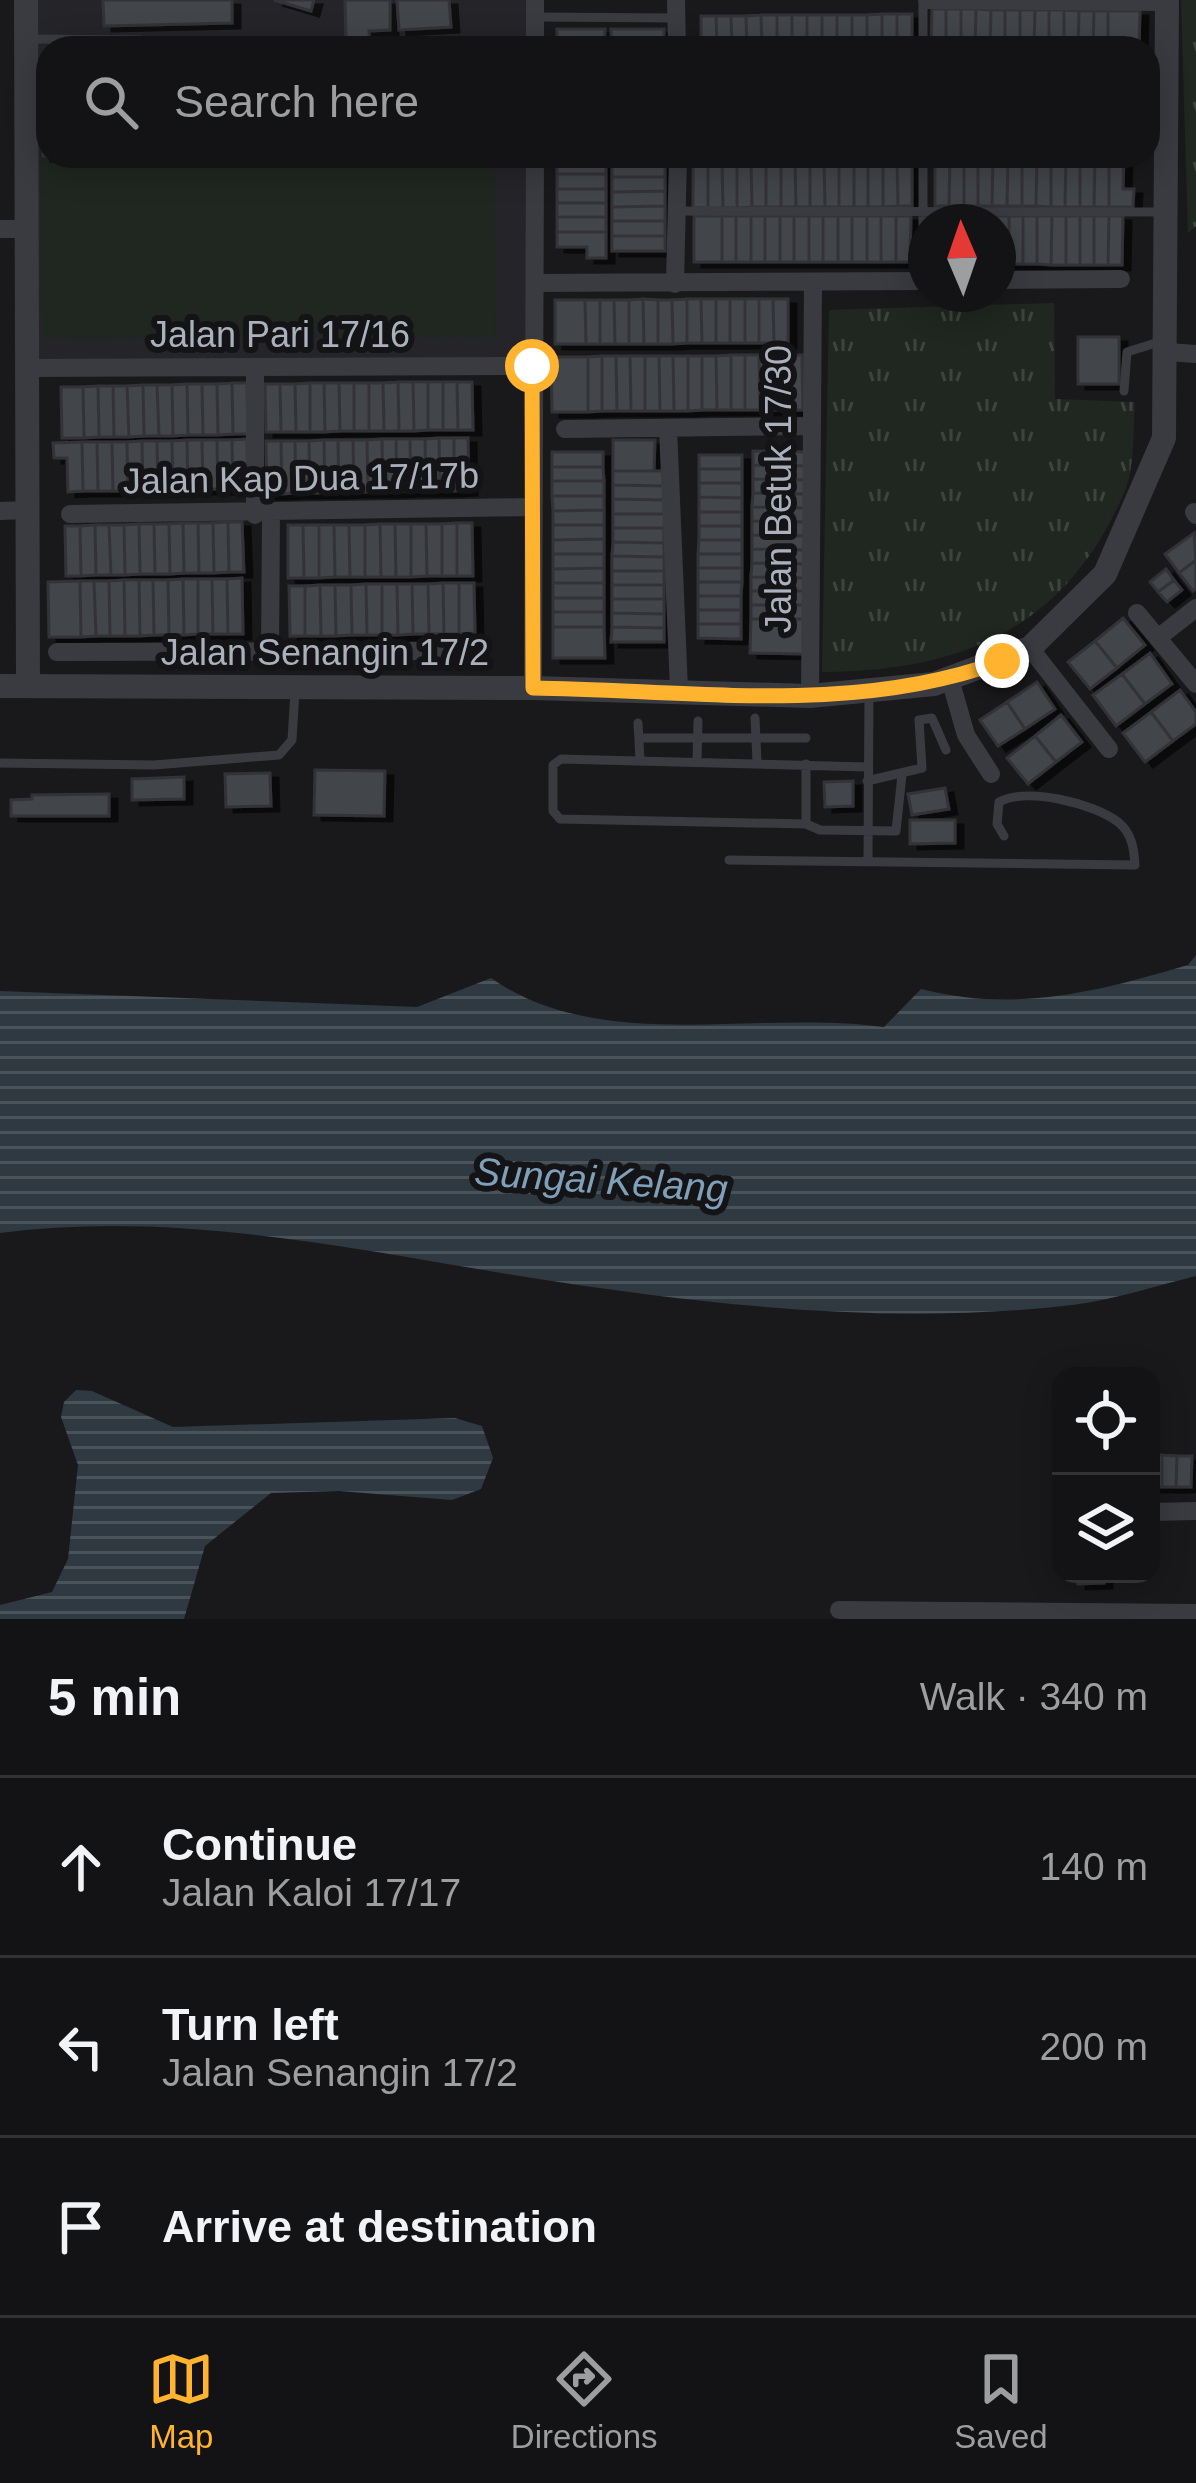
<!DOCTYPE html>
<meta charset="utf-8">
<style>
:root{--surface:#131315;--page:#202022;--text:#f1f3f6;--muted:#9d9ea0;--line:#323234;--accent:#ffb32e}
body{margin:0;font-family:Arial,sans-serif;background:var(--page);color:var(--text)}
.controls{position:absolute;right:36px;bottom:36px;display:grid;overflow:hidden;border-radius:24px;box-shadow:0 6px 30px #0003}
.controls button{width:108px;height:108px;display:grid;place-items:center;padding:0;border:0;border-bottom:3px solid var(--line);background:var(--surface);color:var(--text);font:60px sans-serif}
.compass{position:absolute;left:908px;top:204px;width:108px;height:108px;border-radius:50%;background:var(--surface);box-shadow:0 6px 30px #0003;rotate:358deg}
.stop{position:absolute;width:36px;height:36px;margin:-27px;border:9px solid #ffb32e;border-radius:50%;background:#fff}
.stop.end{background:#ffb32e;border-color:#fff;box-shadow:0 3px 12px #0008}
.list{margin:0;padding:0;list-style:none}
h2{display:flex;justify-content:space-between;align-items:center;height:156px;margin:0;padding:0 48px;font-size:51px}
h2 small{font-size:39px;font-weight:400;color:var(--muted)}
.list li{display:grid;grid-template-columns:78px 1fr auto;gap:36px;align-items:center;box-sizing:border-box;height:180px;padding:0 48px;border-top:3px solid var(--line)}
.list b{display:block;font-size:45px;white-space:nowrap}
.list p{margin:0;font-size:39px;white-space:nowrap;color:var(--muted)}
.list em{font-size:39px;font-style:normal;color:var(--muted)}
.icon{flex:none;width:66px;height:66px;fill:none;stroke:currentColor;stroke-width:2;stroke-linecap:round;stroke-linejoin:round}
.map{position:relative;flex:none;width:1196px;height:1619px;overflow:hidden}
.search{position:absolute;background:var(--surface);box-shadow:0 6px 30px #0003;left:36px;right:36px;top:36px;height:132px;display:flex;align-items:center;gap:30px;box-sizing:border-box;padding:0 42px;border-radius:36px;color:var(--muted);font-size:45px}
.sheet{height:696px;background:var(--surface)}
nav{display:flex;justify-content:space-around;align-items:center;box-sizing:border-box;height:168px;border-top:3px solid var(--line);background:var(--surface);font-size:33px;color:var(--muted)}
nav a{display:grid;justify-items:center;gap:6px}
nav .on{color:var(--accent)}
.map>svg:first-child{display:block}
.built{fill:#252529}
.park{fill:url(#park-tufts)}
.garden{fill:#1f2720}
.water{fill:url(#water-rules)}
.building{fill:#434449;stroke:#333338;stroke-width:3;filter:url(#shadow)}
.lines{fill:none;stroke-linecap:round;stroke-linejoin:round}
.service{stroke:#3a3b41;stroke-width:9}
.minor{stroke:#3a3b41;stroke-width:18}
.tertiary{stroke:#3a3b41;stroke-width:24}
.route{stroke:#ffb32e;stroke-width:15}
.labels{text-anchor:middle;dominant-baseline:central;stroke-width:12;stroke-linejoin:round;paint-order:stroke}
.street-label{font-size:36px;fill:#abb1bc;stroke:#141417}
.water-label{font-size:39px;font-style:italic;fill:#80a0b9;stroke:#141417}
</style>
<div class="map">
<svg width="1196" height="1619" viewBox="0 0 1196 1619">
<defs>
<pattern id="park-tufts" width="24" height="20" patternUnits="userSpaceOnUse" patternTransform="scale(3)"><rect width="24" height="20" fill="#1f2720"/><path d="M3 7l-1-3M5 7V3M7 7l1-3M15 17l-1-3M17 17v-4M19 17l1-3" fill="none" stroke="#3d443e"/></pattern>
<pattern id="water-rules" width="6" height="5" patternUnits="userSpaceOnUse" patternTransform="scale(3)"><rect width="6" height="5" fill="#2e3941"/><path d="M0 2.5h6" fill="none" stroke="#4a535a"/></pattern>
<filter id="shadow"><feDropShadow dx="8" dy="5" stdDeviation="0" flood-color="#0009"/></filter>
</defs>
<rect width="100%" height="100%" fill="#19191c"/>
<path class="built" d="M26 0H535V48H48V156H535L532 366 27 368Z"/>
<path class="park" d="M1181 0H1196V226L1188 233Z
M1054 303 1055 399 1135 402C1133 430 1135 468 1124 493 1065 629 962 671 822 672L829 310Z"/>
<path class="garden" d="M40 141H48V156H495L496 337 42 338Z"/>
<path class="water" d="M1196 955V1276C1155 1286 1113 1300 1072 1305 891 1326 704 1305 526 1277 353 1249 177 1210 0 1233V991L417 1007 491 978C600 1055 758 1009 884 1027L921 989C1016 1013 1096 992 1188 965Z
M76 1390 92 1391 173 1427 455 1418 482 1426 493 1458 481 1489 452 1500 339 1491 271 1493 205 1546 184 1619H0V1605L52 1592 68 1559 78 1465 61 1417 64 1402Z"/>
<path class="building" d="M103 0H232V23L104 26Z
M274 0H314L311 11Z
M345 0H390V30L369 31 370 48H323V42H346Z
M397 0H449L451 27 399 30Z
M932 9H946V48H931Z
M946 9H961V48H946Z
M961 9H976L975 48H961Z
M976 9 991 10 990 48H975Z
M991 10H1005V48H990Z
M1005 10H1020V48H1005Z
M1020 10H1035L1034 48H1020Z
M1035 10H1049V48H1034Z
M1049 10H1064V48H1049Z
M1064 10 1079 11 1078 48H1064Z
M1079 11H1094L1093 48H1078Z
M1094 11H1108V48H1093Z
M1108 11H1140L1139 48H1108Z
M882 14V48H867V15Z
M882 14H897V48H882Z
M897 14H912V48H897Z
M761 15 762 48H747L746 16Z
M761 15H777V48H762Z
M777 15H792V48H777Z
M792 15H807V48H792Z
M807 15H822V48H807Z
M822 15H837V48H822Z
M837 15H852V48H837Z
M852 15H867V48H852Z
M701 16H716L717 48H701Z
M716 16H731L732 48H717Z
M731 16H746L747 48H732Z
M557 29H605V44H557Z
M611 29H664V43L611 44Z
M664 43V48H611V44Z
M43 89H48V156L107 157 43 156Z
M611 156H665V162H612Z
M935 156H950L949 206H935Z
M950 156H964V206H949Z
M964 156H978V206H964Z
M978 156H993L992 206H978Z
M993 156H1008L1007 206H992Z
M1008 156H1022V206H1007Z
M1022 156H1037L1036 206H1022Z
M1037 156 1051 157V207L1036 206Z
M1051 157H1066L1065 207H1051Z
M1066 157H1080V207H1065Z
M1080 157H1095L1094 207H1080Z
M1095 157H1109V207H1094Z
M1109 157H1124L1123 189H1134L1133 207H1109Z
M883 158V207H868V159Z
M883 158H897L898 206 883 207Z
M897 158H912V206H898Z
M737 159V208H723L722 160Z
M737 159H751L752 207 737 208Z
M751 159H766V207H752Z
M766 159H781V207H766Z
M781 159H795L796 207H781Z
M795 159H810V207H796Z
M810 159H824L825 207H810Z
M824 159H839V207H825Z
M839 159H854V207H839Z
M854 159H868V207H854Z
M557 160H606V174H557Z
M693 160H708V208H693Z
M708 160H722L723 208H708Z
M612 162H665V177H612Z
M557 174H606V189H557Z
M612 177H665V191L612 192Z
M557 189H606V203H557Z
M665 191V206L612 207V192Z
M557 203H606V217H557Z
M665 206V221H612V207Z
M694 216H722V262H694Z
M722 216H736V262H722Z
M736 216H751V262H736Z
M751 216H765V262H751Z
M765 216H780V262H765Z
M780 216H794V262H780Z
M794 216H809V262H794Z
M809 216H823V262H809Z
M823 216H838V262H823Z
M838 216H852V262H838Z
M852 216H867V262H852Z
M867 216H881V262H867Z
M881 216H896V262H881Z
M896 216H911L910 262H896Z
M995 216H1009V264H998Z
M1009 216H1023V264H1009Z
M1023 216H1037V264H1023Z
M1037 216H1052L1051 265 1037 264Z
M1052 216H1066V265H1051Z
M1066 216H1080V265H1066Z
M1080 216H1094V265H1080Z
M1094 216H1109L1108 265H1094Z
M1109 216H1123L1122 265H1108Z
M557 217H606V232H557Z
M612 221H665V236H612Z
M557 232H606V258H587V247H557Z
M612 236H665V251H612Z
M643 299 644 344H629V300Z
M643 299 658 300V344H644Z
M687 299V343L673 344 672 300Z
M687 299H701L702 343H687Z
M701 299H716V343H702Z
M716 299H730V343H716Z
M730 299H745V343H730Z
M745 299H759V343H745Z
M759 299H773L774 343H759Z
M773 299H788V343H774Z
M555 300H585L586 344H555Z
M585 300H600V344H586Z
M600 300H614L615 344H600Z
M614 300H629V344H615Z
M658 300H672L673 344H658Z
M1078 337H1119V384H1078Z
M731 355H745V410H731Z
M731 355V410H717L716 356Z
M745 355H759L760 410H745Z
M759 355H773L774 410H760Z
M773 355H788V410H774Z
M788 355H802L803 410H788Z
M602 356H616L617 411H602Z
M602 356V411L588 412V357Z
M616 356H630L631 411H617Z
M630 356H645V411H631Z
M645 356H659L660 411H645Z
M659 356H673L674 411H660Z
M673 356H688V411H674Z
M688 356H702V410L688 411Z
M702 356H716L717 410H702Z
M551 357H588V412H552Z
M398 382 399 431H384L383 383Z
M398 382H413L414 431H399Z
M413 382H428V430L414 431Z
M428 382H443V430H428Z
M443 382H457L458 430H443Z
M457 382H472L473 430H458Z
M232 383H247L248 434H233Z
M232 383 233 434 218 435 217 384Z
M310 383V432H296L295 384Z
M310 383H324L325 432H310Z
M324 383H339L340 431 325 432Z
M339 383H354V431H340Z
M354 383H369V431H354Z
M369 383H383L384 431H369Z
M187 384H202L203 435H188Z
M187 384 188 435 173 436 172 385Z
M202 384H217L218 435H203Z
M265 384H280L281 432H266Z
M280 384H295L296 432H281Z
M143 385H157L159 436H144Z
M143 385 144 436 129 437 127 386Z
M157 385H172L173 436H159Z
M98 386H113L114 437H99Z
M98 386 99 437 84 438 83 387Z
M113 386H127L129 437H114Z
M61 387H83L84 438H62Z
M439 438H454V491H440Z
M439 438 440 491H426L425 439Z
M454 438H468L469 490 454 491Z
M247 439 248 488 233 489 232 440Z
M382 439H396L397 492H383Z
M382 439 383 492H368L367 440Z
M396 439H410L411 491 397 492Z
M410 439H425L426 491H411Z
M187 440H202L203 489H188Z
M187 440 188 489 173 490 172 441Z
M202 440H217L218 489H203Z
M217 440H232L233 489H218Z
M324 440H338L339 493H325Z
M324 440 325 493H310L309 441Z
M338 440H353L354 492 339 493Z
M353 440H367L368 492H354Z
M613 440H655L654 471H613Z
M142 441H157L158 490H143Z
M142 441 143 490 128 491 127 442Z
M157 441H172L173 490H158Z
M266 441H281L282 494H267Z
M281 441H295L296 493 282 494Z
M295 441H309L310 493H296Z
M82 442H97L98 491H83Z
M82 442 83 491 68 492 67 458H54L53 443Z
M97 442H112L113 491H98Z
M112 442H127L128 491H113Z
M753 451 807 452V466L753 465Z
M552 452H603V467H552Z
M699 455H742V469H699Z
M753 465 807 466 806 480 753 479Z
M552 467H603L604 481H552Z
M699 469H742V483H699Z
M613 471H665V486L613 485Z
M753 479 806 480V494L753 493Z
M552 481H604V496H552Z
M699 483H742V498L699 497Z
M613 485 665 486V500L613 499Z
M753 493 806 494V508L752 507Z
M552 496H604V510L553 511Z
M699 497 742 498V512H699Z
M613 499 665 500V514H613Z
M752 507 806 508V522L752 521Z
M604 510V525H553V511Z
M699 512H742V526H699Z
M613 514H665L664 528H613Z
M752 521 806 522V536L752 535Z
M228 522 229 572 214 573 213 523Z
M228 522H242L244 572H229Z
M183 523 184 573 170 574 169 524Z
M183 523H198L199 573H184Z
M198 523H213L214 573H199Z
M457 523V576H442V524Z
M457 523H472L473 576H457Z
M139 524 140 574 125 575 124 525Z
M139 524H154L155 574H140Z
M154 524H169L170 574H155Z
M380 524 381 577H365V525Z
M380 524H395L396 577H381Z
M395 524H411V577H396Z
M411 524H426L427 576 411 577Z
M426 524H442V576H427Z
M95 525 96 575 81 576 80 526Z
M95 525H109L111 575H96Z
M109 525H124L125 575H111Z
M288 525H303L304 578H288Z
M303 525H319V578H304Z
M319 525H334L335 577 319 578Z
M334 525H349L350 577H335Z
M349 525H365V577H350Z
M553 525H604V539L553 540Z
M65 526H80L81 576H66Z
M699 526H742V540H699Z
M613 528H664V543L613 542Z
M1194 533 1196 560 1179 573 1165 554Z
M752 535 806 536 805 550 752 549Z
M604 539V554H553V540Z
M699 540H742V554H698Z
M613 542 664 543V557L612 556Z
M752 549 805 550V564L752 563Z
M553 554H604V568L553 569Z
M698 554H742V568H698Z
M612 556 664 557V571H612Z
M1196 560V589L1193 591 1179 573Z
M752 563 805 564V578L751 577Z
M604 568V583H553V569Z
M698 568H742V582H698Z
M1166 569 1174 580 1158 592 1150 582Z
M612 571H664V585H612Z
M751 577 805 578V591H751Z
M242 578 243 634H228L227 579Z
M183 579H198V634L184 635Z
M183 579 184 635H169L168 580Z
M198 579H212L213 634H198Z
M212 579H227L228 634H213Z
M124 580H139L140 636H125Z
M124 580 125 636H110L109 581Z
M139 580H153L154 635 140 636Z
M153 580H168L169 635H154Z
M1174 580 1182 590 1167 602 1158 592Z
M80 581H94L96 636 81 637Z
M80 581 81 637H49L48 582Z
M94 581H109L110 636H96Z
M698 582H742L741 596H698Z
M443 583 444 634H429L428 584Z
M443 583H459V634H444Z
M459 583H474L475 633 459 634Z
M553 583H604V598H553Z
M366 584 367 635H352L351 585Z
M366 584H382V635H367Z
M382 584H397L398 635H382Z
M397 584H412L413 634 398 635Z
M412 584H428L429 634H413Z
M320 585 321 636H305V586Z
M320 585H335L336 636H321Z
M335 585H351L352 635 336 636Z
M612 585H664V599H612Z
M289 586H305V636H290Z
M751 591H805V605H751Z
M698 596H741V610H698Z
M553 598H604V612H553Z
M612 599H664V614L612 613Z
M751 605H805L804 619H751Z
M698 610H741V624H698Z
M553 612H604V627H553Z
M612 613 664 614V628L612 627Z
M1123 618 1145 645 1117 668 1095 641Z
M751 619H804V654L750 653Z
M698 624H741V639L698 638Z
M553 627H604L605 658H553Z
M612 627 664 628V642H611Z
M1095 641 1117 668 1090 689 1068 662Z
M1150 653 1172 684 1145 704 1122 674Z
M1122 674 1145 704 1116 726 1093 695Z
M1037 682 1055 709 1025 729 1007 702Z
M1180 690 1196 712V724L1173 741 1151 712Z
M1007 702 1025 729 998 746 980 720Z
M1151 712 1173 741 1145 762 1123 733Z
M1061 715 1082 742 1056 762 1035 736Z
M1035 736 1056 762 1028 784 1007 758Z
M315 770 385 771 384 816 314 815Z
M270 773 271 806 226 807 225 774Z
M184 777V799L132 800V779Z
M853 781V806L825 807 824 782Z
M945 788 949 809 912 815 908 794Z
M109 794V816H11V800L32 799V795Z
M910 820H955V843L910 844Z
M1151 1455H1162V1487H1151Z
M1162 1455 1177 1456 1176 1487H1162Z
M1177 1456H1192L1191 1487H1176Z
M1078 1574H1104V1583L1078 1584Z"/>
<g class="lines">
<path class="service" d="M923 0V48
M535 17 676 18
M27 39 140 40
M677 211 1163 212
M923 281V156
M1124 391 1127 352 1162 341
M755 718 757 762
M638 723 640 760
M639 738H806
M697 761 698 721
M0 763 154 765 279 755 292 740 295 691
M806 764V824L820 830 896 831 902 775
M867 781 922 768 919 720 932 718 946 750
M806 824 560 819 553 811V765L561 759 868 767
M729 860 1135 865C1134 849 1132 833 1118 822 1093 803 1027 787 999 802L997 824 1004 836
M868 861 869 693"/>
<path class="minor" d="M676 0 677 48
M927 0 1167 2
M535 48V0
M0 229H27
M998 280 1121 279
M535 283 926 281
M675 284 678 156
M1167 352 1196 354
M27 368 532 366
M255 368V515
M668 428 679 690
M565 429 811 426
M0 511 28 510
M1194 512 1196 515
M70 514 533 507
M1137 613 1196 684
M1159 637 1196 608
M1030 648 1109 749
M57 652 452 651
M270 653 271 515
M950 679 966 735 991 774
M533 688 535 156
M810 696 813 282
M1151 1512 1196 1511
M839 1610 1196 1613"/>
<path class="tertiary" d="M26 0 28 686
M0 686 533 688 810 696 934 684 1030 648 1105 574 1164 438 1167 0"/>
</g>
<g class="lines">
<path class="route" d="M532 366 533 688C690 690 853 716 1002 661"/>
</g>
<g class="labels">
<g class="street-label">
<text x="280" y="334">Jalan Pari 17/16</text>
<text transform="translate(301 478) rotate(-1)">Jalan Kap Dua 17/17b</text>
<text transform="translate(778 489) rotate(-90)">Jalan Betuk 17/30</text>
<text x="325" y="652">Jalan Senangin 17/2</text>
</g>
<g class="water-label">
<text transform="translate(601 1180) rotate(4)">Sungai Kelang</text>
</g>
</g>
</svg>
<div class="controls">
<button><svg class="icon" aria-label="locate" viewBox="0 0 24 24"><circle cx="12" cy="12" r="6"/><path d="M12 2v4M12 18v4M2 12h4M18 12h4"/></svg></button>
<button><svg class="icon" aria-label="layers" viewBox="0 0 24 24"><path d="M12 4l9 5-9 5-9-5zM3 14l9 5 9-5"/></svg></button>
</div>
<svg class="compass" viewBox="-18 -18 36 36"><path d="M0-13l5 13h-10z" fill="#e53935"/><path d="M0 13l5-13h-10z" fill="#9d9ea0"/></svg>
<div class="stop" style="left:532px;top:366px"></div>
<div class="stop end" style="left:1002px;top:661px"></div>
<div class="search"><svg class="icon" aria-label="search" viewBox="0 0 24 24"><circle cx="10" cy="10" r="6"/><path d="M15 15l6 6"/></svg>Search here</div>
</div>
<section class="sheet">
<h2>5 min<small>Walk · 340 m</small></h2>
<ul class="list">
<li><svg class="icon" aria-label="ahead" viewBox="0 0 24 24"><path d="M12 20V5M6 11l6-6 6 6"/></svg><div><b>Continue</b><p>Jalan Kaloi 17/17</p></div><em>140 m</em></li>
<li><svg class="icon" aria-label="left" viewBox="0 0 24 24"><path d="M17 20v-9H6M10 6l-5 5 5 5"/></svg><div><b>Turn left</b><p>Jalan Senangin 17/2</p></div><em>200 m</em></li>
<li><svg class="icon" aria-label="arrive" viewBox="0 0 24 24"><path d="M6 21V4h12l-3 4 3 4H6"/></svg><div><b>Arrive at destination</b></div></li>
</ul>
</section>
<nav>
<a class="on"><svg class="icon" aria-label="map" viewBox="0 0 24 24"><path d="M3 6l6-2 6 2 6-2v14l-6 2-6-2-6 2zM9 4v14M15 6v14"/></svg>Map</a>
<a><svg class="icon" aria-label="directions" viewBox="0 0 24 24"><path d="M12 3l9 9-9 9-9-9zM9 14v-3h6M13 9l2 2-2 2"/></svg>Directions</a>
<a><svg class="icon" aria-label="saved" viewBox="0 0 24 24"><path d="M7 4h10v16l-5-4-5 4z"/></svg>Saved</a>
</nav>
